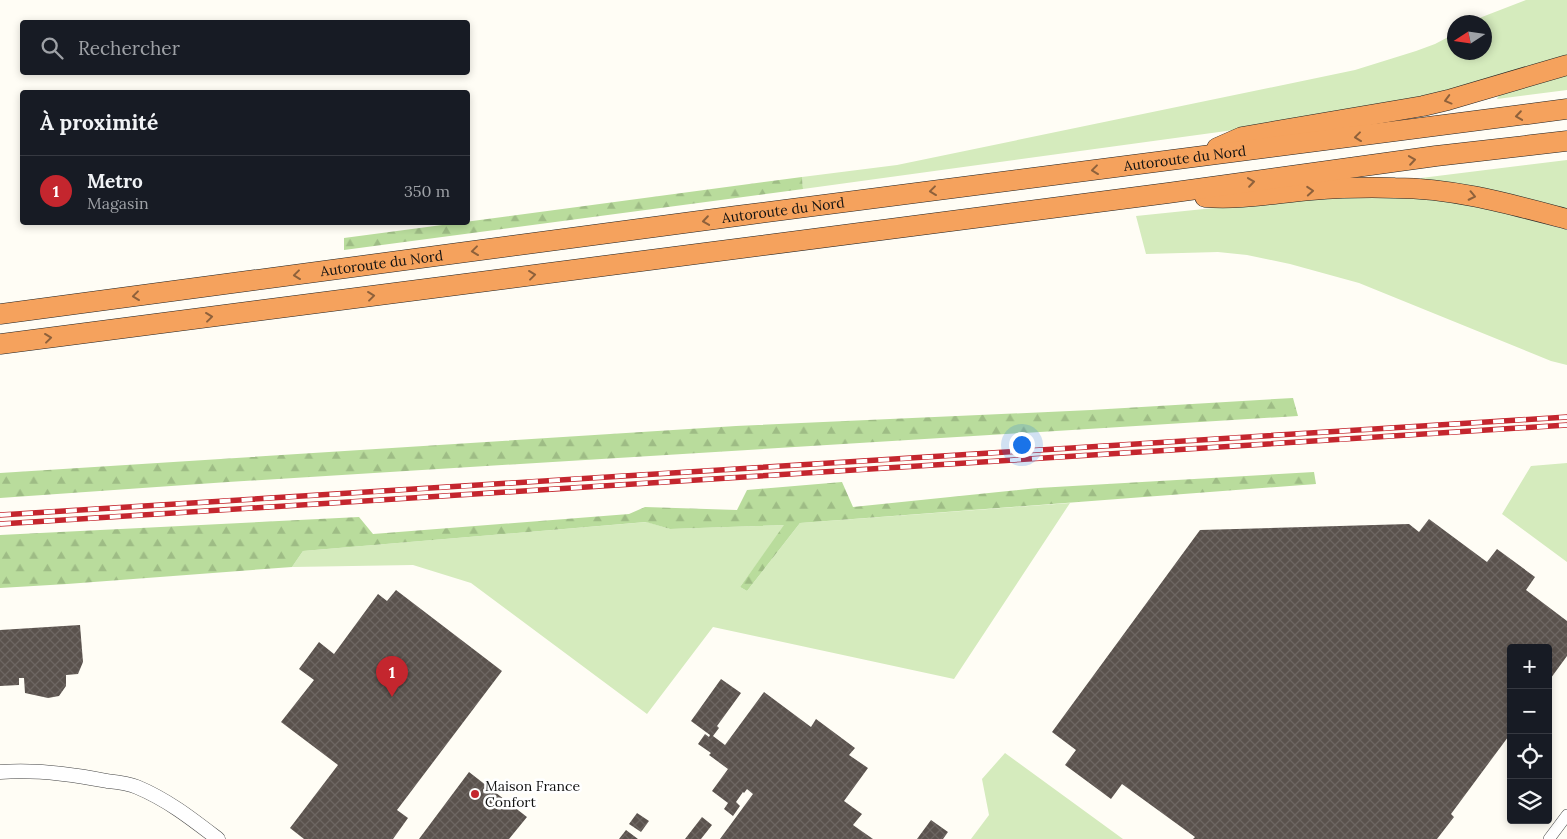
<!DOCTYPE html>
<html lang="fr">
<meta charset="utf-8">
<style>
:root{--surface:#171b24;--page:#20242c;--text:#f1f3f6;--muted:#9ea1a6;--line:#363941;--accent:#c4262e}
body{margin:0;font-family:Lora,serif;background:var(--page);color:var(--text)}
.controls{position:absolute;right:15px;bottom:15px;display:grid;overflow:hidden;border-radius:5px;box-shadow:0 2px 8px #0003}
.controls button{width:45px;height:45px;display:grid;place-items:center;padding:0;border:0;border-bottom:1px solid var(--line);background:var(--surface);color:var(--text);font:25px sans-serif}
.compass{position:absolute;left:1447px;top:15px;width:45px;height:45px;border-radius:50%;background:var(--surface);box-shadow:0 2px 8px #0003;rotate:258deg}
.you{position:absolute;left:1021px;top:444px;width:18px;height:18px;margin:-12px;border:4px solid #fff;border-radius:50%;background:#1a73e8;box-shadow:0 0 0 8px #1a73e833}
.badge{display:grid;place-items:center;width:32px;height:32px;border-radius:50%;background:var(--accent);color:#fff;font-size:16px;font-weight:700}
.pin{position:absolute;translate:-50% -41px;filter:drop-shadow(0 1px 2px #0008)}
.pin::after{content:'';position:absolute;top:26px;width:18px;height:15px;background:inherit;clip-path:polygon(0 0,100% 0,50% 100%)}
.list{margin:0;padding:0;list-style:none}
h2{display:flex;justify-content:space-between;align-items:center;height:65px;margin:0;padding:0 20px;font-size:21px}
h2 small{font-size:16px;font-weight:400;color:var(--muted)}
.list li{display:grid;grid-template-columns:32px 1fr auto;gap:15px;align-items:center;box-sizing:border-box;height:70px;padding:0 20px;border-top:1px solid var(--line)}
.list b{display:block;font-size:19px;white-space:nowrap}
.list p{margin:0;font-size:16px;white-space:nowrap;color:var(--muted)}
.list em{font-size:16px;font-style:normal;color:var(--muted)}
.icon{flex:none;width:28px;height:28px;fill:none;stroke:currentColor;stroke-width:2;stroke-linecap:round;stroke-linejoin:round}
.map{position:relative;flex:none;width:1567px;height:839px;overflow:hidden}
.search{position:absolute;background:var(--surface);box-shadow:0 2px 8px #0003;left:20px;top:20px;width:450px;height:55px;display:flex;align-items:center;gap:12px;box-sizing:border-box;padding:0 18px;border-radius:5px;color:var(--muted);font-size:19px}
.panel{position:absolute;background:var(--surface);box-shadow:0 2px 8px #0003;left:20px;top:90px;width:450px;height:135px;border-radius:5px}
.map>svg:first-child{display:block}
.green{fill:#d5ebbd}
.forest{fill:url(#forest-firs)}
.building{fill:url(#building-cross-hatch)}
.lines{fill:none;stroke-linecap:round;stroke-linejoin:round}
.minor-casing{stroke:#444;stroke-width:12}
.tertiary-casing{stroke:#444;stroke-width:15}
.motorway-casing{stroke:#222;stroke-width:21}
.minor{stroke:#fff;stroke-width:11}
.tertiary{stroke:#fff;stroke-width:14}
.motorway{stroke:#f5a25d;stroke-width:20}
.rail-casing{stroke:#c4262e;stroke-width:5.5}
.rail{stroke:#fff;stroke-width:4;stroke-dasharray:11;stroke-linecap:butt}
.oneway{stroke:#8e613b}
.poi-dot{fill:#c4262e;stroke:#fff;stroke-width:2}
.labels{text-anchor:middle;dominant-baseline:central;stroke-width:5;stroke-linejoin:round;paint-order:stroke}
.street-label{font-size:14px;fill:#111;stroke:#fff}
.poi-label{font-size:14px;fill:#111;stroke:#fff;text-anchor:start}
</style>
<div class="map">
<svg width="1567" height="839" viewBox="0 0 1567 839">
<defs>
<pattern id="forest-firs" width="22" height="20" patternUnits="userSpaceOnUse" patternTransform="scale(1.25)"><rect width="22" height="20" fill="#b9dc9c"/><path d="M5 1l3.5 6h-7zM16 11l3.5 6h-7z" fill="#9ebc85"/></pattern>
<pattern id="building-cross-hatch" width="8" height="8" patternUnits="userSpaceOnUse" patternTransform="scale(1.25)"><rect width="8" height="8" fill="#5a524d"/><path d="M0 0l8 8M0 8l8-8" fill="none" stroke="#6d6662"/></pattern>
</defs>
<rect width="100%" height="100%" fill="#fffdf5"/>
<path class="green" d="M1526 0H1567V56L1448 92 1241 129 803 189 802 177 897 165 1355 70 1416 51 1435 44 1452 35 1454 27V52H1484V22H1469Z
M1567 71V90L1497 99 1499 95Z
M1567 160V211L1420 181 1421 178Z
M1410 194 1497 211 1567 230V365L1551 361 1359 283 1290 264 1247 255 1218 252 1146 254 1136 216 1339 195Z
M1567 463V562L1502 514 1531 466Z
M1070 503 954 679 713 627 647 714 471 583 413 565 292 567 303 551 647 522 670 529 785 525 740 587 747 591 800 523Z
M1005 753 1123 839H971L989 815 982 779Z"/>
<path class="forest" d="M802 177 803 189 344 250V238Z
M1293 398 1298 416 228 482 0 498V473L736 426 1091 410Z
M1314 472 1316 484 800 523 747 591 740 587 784 525 670 529 646 522 303 551 292 567 67 584 0 588V535L359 517 373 534 629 514 645 507 737 510 747 490 842 482 853 507 1038 488Z"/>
<path class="building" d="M1429 519 1487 562 1497 549 1535 577 1526 590 1567 621V656L1548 682V648H1511V733L1451 814 1454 817 1437 839H1193L1195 837 1122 784 1111 799 1065 765 1076 750 1052 732 1200 530 1409 524 1419 532Z
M396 590 502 671 397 810 408 818 393 839H304L290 828 338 765 281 722 314 680 299 669 319 642 334 654 378 594 387 601Z
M80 625 83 662 78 674 66 675V686L59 696 48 698 25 693 24 678H19V685L0 686V630Z
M721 679 741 693 717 726 719 728 713 736 725 745 764 692 811 727 816 719 855 748 849 755 868 768 844 801 862 814 853 825 873 839H720L753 794 747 789 744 793 743 792 736 802 740 806 733 816 724 809 728 803 712 791 728 769 709 755 711 753 698 744 705 734 709 737 710 735 691 721Z
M469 772 527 817 509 839H419Z
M637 813 649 821 641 832 629 824Z
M702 817 712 825 701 839H685Z
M931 820 948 832 943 839H917Z
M626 830 638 839H619Z"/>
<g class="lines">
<g class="minor-casing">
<path id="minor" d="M1549 839 1567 815"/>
</g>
<g class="tertiary-casing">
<path id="tertiary" d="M0 772C36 769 72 774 107 781 117 782 128 783 137 787 168 800 192 819 218 839"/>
</g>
<g class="motorway-casing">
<g id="motorway">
<path d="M1217 148 1242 137 1423 106 1448 100 1567 65"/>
<path d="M1205 197C1240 200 1275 193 1311 190 1338 188 1367 187 1395 188 1454 188 1510 204 1567 219"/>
<path id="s1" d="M0 314 737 216 1567 109"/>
<path d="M0 344 1168 193 1436 156 1567 141"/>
</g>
</g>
<use href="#minor" class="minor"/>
<use href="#tertiary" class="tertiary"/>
<use href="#motorway" class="motorway"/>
<g class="rail-casing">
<path id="rail" d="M0 515 1567 417
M0 524 1567 425"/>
</g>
<use href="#rail" class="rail"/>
</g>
<defs><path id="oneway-chevron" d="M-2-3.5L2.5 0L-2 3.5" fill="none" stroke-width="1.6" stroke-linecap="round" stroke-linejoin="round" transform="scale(1.25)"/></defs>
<g class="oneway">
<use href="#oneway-chevron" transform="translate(1448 100) rotate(165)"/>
<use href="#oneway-chevron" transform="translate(1519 116) rotate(172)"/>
<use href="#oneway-chevron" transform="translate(1358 137) rotate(173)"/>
<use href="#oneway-chevron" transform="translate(1412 160) rotate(-8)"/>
<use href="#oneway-chevron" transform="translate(1095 170) rotate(173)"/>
<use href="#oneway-chevron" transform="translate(1251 182) rotate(-8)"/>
<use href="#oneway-chevron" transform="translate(933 191) rotate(173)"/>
<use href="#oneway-chevron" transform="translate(1310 191) rotate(-4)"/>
<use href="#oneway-chevron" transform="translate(1472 196) rotate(12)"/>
<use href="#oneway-chevron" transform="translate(706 221) rotate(172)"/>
<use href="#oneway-chevron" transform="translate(475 251) rotate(173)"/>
<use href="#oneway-chevron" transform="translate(297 275) rotate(173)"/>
<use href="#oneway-chevron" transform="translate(532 275) rotate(-7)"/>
<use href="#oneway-chevron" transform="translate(136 296) rotate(173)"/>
<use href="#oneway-chevron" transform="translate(371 296) rotate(-7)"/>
<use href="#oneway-chevron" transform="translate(209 317) rotate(-7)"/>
<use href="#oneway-chevron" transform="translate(48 338) rotate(-7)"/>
</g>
<circle class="poi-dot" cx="475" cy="794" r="5"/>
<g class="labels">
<g class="street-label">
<text stroke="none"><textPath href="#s1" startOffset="1195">Autoroute du Nord</textPath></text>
<text stroke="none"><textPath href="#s1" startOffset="790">Autoroute du Nord</textPath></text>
<text stroke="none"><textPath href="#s1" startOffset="385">Autoroute du Nord</textPath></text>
</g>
<g class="poi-label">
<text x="485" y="786">Maison France<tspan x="485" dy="16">Confort</tspan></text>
</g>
</g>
</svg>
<div class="controls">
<button>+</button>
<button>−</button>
<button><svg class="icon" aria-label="locate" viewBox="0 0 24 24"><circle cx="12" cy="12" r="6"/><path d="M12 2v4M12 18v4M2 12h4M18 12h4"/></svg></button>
<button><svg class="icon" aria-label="layers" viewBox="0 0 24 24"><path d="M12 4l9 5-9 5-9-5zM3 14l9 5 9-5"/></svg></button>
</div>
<svg class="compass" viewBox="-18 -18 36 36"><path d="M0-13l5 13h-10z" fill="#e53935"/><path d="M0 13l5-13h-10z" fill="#9ea1a6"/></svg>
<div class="you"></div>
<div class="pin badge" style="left:392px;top:697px">1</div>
<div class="search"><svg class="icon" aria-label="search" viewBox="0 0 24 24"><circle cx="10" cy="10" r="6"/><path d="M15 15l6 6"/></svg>Rechercher</div>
<section class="panel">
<h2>À proximité<small></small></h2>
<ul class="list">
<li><span class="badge">1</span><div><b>Metro</b><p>Magasin</p></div><em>350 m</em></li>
</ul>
</section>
</div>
